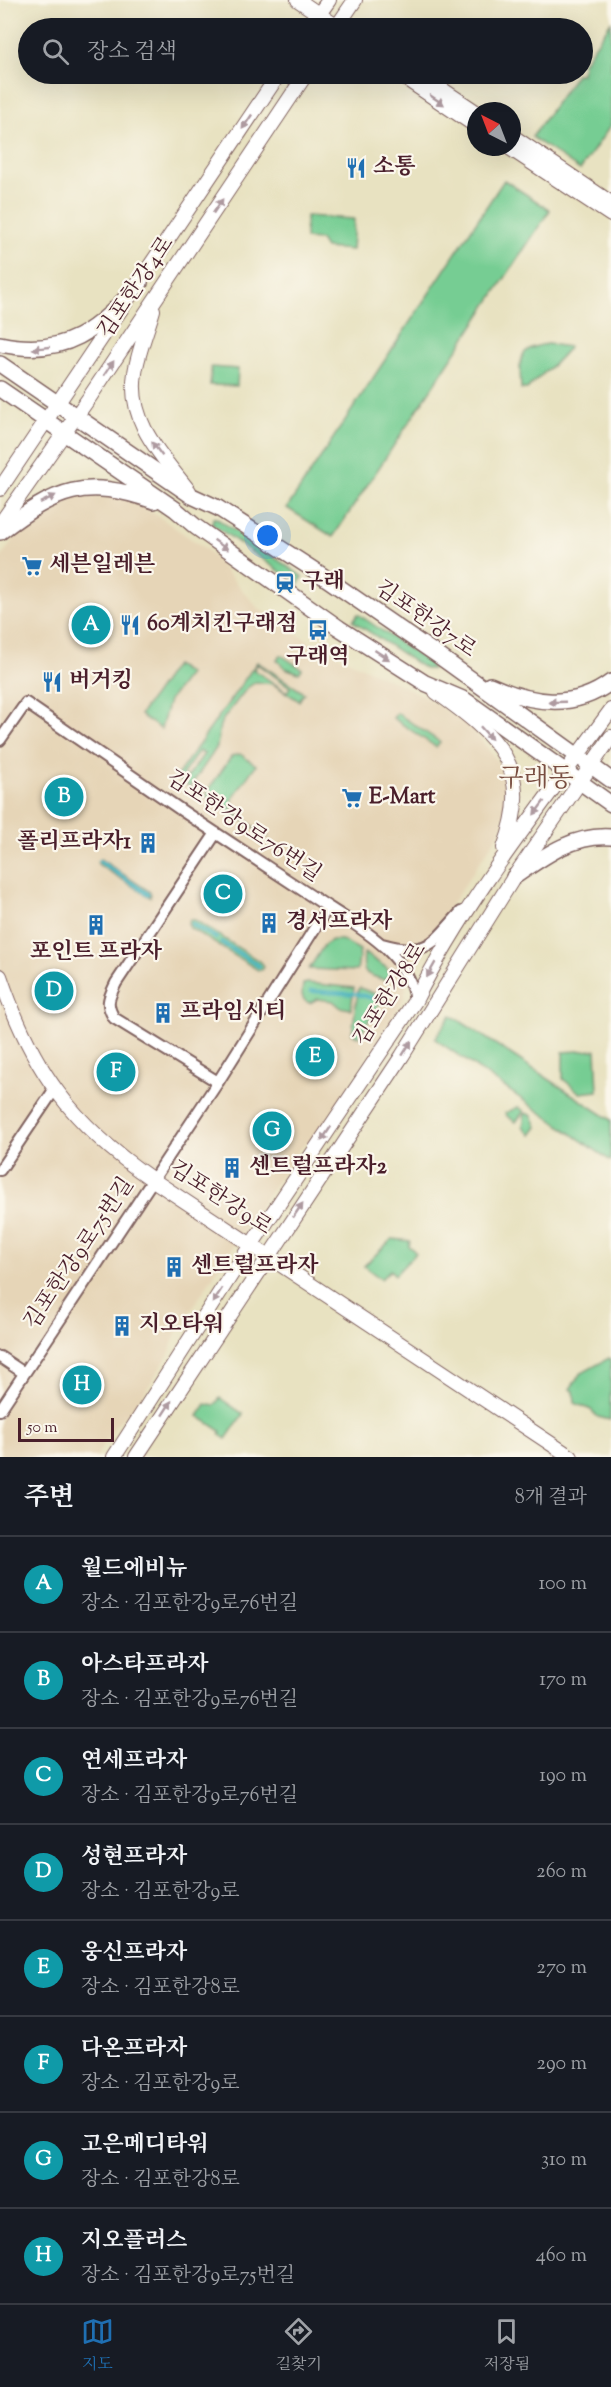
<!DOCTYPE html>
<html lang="ko">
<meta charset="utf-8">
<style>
:root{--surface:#171b24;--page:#242831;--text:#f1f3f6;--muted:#9ea1a6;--line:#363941;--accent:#1f6fb2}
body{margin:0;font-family:"Sorts Mill Goudy","Noto Serif KR",serif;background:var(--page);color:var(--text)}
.compass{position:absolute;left:467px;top:102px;width:54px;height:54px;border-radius:50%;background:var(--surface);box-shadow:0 6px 24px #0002;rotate:318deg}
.scale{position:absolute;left:18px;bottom:15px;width:96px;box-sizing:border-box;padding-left:6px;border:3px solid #4a1f2b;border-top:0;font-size:16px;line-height:21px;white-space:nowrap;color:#4a1f2b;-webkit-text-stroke:4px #fbf7ec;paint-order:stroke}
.you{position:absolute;left:268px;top:536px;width:21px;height:21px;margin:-15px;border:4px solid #fff;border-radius:50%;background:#1a73e8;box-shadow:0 0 0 9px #1a73e833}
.badge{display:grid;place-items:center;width:39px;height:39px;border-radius:50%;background:var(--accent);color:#fff;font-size:20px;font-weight:700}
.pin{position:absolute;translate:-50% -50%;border:3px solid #fff;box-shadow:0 2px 6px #0006}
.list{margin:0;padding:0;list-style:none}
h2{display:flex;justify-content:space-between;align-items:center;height:78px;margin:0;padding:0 24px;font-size:26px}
h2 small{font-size:20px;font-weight:400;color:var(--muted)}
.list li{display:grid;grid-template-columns:39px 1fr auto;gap:18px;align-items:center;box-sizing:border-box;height:96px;padding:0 24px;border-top:2px solid var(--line)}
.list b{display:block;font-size:22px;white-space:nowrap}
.list p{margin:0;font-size:20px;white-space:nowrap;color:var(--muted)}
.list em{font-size:20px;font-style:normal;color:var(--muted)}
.icon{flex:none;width:33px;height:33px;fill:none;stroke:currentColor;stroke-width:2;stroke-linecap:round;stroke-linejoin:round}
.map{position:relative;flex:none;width:611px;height:1457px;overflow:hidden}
.search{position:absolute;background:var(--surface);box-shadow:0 6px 24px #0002;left:18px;right:18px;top:18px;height:66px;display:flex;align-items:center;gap:15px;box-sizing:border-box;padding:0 21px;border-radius:33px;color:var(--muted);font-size:22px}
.sheet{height:846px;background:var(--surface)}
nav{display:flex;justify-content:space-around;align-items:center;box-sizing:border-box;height:84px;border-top:2px solid var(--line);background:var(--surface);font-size:16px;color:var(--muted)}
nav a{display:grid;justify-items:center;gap:3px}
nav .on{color:var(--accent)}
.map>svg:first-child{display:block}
.built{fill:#e6d5b7}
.green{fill:#76cd93;stroke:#60765f;stroke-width:1.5;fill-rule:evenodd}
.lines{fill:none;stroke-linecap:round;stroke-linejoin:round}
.stream{stroke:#3fafba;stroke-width:4}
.minor-casing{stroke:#816360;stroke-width:14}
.tertiary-casing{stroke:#816360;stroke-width:16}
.secondary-casing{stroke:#816360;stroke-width:18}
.minor{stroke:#fff;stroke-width:10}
.tertiary{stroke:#fff;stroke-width:14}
.secondary{stroke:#fff;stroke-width:15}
.oneway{fill:#ae9aa0}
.labels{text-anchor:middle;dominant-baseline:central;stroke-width:4.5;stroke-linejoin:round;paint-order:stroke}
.poi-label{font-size:22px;font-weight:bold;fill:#4a1f2b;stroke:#fbf7ec;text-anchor:start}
.street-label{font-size:22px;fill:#4a1f2b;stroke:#fbf7ec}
.quarter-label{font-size:26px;fill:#794e41;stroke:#fbf7ec}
</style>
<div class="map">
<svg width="611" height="1457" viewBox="0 0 611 1457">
<rect width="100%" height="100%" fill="#fbf7ec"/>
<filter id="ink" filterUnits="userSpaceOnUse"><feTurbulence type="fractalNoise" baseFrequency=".0167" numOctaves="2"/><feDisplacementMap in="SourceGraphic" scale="12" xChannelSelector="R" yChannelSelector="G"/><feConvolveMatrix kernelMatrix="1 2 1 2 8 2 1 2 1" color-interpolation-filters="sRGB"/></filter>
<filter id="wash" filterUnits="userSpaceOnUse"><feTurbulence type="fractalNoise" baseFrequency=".008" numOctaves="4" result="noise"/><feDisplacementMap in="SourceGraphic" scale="24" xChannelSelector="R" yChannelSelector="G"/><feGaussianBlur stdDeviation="1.35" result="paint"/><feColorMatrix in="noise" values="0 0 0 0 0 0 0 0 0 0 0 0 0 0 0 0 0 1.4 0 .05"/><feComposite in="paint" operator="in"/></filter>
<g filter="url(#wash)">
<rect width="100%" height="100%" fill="#e8e2c1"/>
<path class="built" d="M72 495 129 498 146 508 207 550 257 607 311 643 420 694 472 728 498 762 505 779 506 806 500 832 404 975 406 989 404 998 396 1011 320 1130 296 1153 221 1264 175 1335 169 1354 139 1401 115 1426 96 1457H0V559L29 517Z"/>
<path class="green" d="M611 22V125L580 170 532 137 576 74H582L583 63Z
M504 180 550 210 333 537 287 508Z
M306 216 354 219 352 250 325 248 320 240 305 239Z
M548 344 569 347C558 363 541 374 527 389H521C520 361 515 348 548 344Z
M211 367 238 369 237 386 210 385Z
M213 518H216L303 577 298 584 212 524Z
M358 614 429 663 432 669H425L353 621Z
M281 655 302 669 299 673 285 668 277 660Z
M257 662 304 693 299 701 273 684 256 682 247 688 224 718 220 725 217 747 190 787 176 777ZM257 664 290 687 287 692 254 670ZM199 751 204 754 187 778 183 774Z
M175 665 189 674 169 700 161 729 140 715Z
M397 713 440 742 436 747 393 718Z
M240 754 256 765 234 796 231 806 233 811 269 838 207 796 208 790 232 756Z
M100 859 149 891 151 894 150 897 99 865 97 862Z
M190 920H195L262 963 264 967 262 970H258L190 928 188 923Z
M332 940H342L360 950 357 971 309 969 324 945Z
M364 953 387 968 390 975 384 980C364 973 362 975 364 953Z
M308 983 354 988 351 1009 340 1007 333 1001 317 999 310 1003C300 1000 302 993 303 984Z
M360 988 383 997 359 1037 352 1034 358 989Z
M451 1015 611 1120V1161L435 1039Z
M596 1050 598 1091 580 1093 563 1079V1052Z
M518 1107 524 1111 516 1122 507 1116 505 1113Z
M525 1113 532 1115 537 1127 531 1135 523 1126Z
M392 1239 410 1241 409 1246 416 1253 395 1275 390 1270 381 1279 364 1266Z
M609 1358 611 1359 610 1420 598 1417 591 1410 575 1403 574 1391 570 1389 580 1374Z
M220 1398 243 1414 226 1439 220 1435 221 1431 198 1416 206 1404 214 1406Z"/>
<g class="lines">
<path class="stream" d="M99 861 148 894
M192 924 216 938
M221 942 259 966
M311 991 353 994
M357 994 372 998"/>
</g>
</g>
<g filter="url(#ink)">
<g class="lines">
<g class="minor-casing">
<path id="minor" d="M0 740 26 703 184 812 328 907 218 1082 0 1410
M216 833 116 983C109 998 105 1003 114 1018L218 1082
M328 907C364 930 409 955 415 1001
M382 944C428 957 432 944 461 912
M0 1170 54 1090
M0 1357 24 1373"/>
</g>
<g class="tertiary-casing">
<path id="tertiary" d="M298 0 339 28
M309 28 329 0
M336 28 355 0
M399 74 476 126
M419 74 476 112
M512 136 611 203
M508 147 611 215
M153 310C147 331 138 352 135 373 127 421 162 456 189 491
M0 489 279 74
M0 524 89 398 306 74
M436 692C498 736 535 768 504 848
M0 976C32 1070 71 1124 153 1180L571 1457
M114 1457 231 1275 415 1001C468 896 542 805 611 710
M136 1457 402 1056 514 877 611 737"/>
</g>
<g class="secondary-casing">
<path id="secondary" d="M0 344C67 358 97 330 140 283
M0 364 192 496 218 508 317 572 439 656 611 780
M0 389 175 509 196 527 339 628 425 683 465 700 611 804
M0 532C57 489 84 477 154 501
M490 685C530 703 573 711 611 682
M514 877C543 857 573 834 611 837"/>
</g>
<use href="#minor" class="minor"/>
<use href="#tertiary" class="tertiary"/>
<use href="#secondary" class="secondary"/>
</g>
<defs><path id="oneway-solid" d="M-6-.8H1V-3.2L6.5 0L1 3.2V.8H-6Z" transform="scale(1.5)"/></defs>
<g class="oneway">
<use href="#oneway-solid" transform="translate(437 100) rotate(34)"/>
<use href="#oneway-solid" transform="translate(247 122) rotate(124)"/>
<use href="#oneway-solid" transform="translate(218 206) rotate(-56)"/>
<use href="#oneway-solid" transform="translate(41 348) rotate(174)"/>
<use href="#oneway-solid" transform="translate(109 368) rotate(-56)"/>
<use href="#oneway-solid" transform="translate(157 449) rotate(-127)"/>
<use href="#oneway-solid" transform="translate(48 499) rotate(-26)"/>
<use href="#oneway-solid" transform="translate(221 545) rotate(35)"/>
<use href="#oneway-solid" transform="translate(382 655) rotate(33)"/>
<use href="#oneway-solid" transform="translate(557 702) rotate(178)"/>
<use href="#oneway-solid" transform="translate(486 733) rotate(48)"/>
<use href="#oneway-solid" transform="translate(539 808) rotate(127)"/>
<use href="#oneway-solid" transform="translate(431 970) rotate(120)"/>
<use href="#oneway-solid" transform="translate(407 1048) rotate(-58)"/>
<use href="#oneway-solid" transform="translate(326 1134) rotate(124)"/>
<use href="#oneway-solid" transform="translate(298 1210) rotate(-56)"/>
<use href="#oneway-solid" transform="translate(217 1296) rotate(123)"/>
<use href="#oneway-solid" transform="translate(167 1408) rotate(-57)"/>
</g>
</g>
<defs>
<g id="restaurant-bare" transform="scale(1.62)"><path d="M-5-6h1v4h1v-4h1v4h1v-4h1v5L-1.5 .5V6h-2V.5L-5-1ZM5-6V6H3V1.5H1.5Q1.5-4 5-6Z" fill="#1f6fb2" stroke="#fbf7ec" stroke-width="2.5" paint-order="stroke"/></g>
<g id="supermarket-bare" transform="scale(1.62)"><path d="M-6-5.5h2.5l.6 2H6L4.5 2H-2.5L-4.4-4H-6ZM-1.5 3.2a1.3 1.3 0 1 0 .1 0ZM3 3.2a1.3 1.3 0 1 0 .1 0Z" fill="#1f6fb2" stroke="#fbf7ec" stroke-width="2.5" paint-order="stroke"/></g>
<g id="station-bare" transform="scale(1.62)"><path d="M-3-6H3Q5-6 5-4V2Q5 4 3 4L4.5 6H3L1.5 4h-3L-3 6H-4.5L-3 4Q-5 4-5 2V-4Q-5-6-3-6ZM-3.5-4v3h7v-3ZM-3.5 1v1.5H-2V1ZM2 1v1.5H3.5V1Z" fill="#1f6fb2" stroke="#fbf7ec" stroke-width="2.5" paint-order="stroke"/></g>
<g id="bus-bare" transform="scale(1.62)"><path d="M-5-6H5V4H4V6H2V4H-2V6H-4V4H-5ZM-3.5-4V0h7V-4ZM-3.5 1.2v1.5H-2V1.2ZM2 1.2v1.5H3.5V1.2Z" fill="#1f6fb2" stroke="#fbf7ec" stroke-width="2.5" paint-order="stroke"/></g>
<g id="building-bare" transform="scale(1.62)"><path d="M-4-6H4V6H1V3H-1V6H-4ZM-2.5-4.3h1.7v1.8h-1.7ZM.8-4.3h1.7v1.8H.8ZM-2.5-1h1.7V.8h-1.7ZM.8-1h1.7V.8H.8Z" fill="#1f6fb2" stroke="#fbf7ec" stroke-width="2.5" paint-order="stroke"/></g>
</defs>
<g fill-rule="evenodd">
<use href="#restaurant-bare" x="356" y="168"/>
<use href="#supermarket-bare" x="32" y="566"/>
<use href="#station-bare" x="285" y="583"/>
<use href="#restaurant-bare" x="130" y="625"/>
<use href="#bus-bare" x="318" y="630"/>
<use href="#restaurant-bare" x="52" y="682"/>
<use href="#supermarket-bare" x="352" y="798"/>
<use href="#building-bare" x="148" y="843"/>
<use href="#building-bare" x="269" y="923"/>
<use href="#building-bare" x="96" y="925"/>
<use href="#building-bare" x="163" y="1013"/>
<use href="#building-bare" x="232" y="1168"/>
<use href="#building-bare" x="174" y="1267"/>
<use href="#building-bare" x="122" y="1326"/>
</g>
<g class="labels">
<g class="poi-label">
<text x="373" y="168">소통</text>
<text x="49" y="566">세븐일레븐</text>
<text x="302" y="583">구래</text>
<text x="147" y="625">60계치킨구래점</text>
<text x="318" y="658" text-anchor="middle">구래역</text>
<text x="69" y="682">버거킹</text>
<text x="369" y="798">E-Mart</text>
<text x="131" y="843" text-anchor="end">폴리프라자1</text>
<text x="286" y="923">경서프라자</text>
<text x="96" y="953" text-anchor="middle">포인트 프라자</text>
<text x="180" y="1013">프라임시티</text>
<text x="249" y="1168">센트럴프라자2</text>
<text x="191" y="1267">센트럴프라자</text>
<text x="139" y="1326">지오타워</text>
</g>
<g class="street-label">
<text transform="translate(137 288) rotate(-56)">김포한강4로</text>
<text transform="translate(425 620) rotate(35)">김포한강7로</text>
<text transform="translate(243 827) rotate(34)">김포한강9로76번길</text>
<text transform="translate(391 995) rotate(-58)">김포한강8로</text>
<text transform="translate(220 1199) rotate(33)">김포한강9로</text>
<text transform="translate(80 1254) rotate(-56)">김포한강9로75번길</text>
</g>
<g class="quarter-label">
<text x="536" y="779">구래동</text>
</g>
</g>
</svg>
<svg class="compass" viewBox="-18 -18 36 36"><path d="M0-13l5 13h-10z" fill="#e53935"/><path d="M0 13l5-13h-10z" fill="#9ea1a6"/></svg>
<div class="scale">50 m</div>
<div class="you"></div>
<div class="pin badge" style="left:91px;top:625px;background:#0f9aa8">A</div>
<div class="pin badge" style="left:64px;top:797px;background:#0f9aa8">B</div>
<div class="pin badge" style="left:223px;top:894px;background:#0f9aa8">C</div>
<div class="pin badge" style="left:54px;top:991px;background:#0f9aa8">D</div>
<div class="pin badge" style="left:315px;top:1057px;background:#0f9aa8">E</div>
<div class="pin badge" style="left:116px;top:1072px;background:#0f9aa8">F</div>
<div class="pin badge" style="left:272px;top:1131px;background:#0f9aa8">G</div>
<div class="pin badge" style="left:82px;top:1385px;background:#0f9aa8">H</div>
<div class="search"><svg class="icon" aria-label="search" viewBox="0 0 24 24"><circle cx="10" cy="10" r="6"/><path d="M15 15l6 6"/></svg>장소 검색</div>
</div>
<section class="sheet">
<h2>주변<small>8개 결과</small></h2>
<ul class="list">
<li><span class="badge" style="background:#0f9aa8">A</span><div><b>월드에비뉴</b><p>장소 · 김포한강9로76번길</p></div><em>100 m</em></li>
<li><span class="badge" style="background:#0f9aa8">B</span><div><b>아스타프라자</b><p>장소 · 김포한강9로76번길</p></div><em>170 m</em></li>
<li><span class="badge" style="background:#0f9aa8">C</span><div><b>연세프라자</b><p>장소 · 김포한강9로76번길</p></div><em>190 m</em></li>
<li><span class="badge" style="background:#0f9aa8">D</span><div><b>성현프라자</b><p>장소 · 김포한강9로</p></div><em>260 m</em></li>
<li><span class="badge" style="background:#0f9aa8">E</span><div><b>웅신프라자</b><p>장소 · 김포한강8로</p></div><em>270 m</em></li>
<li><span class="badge" style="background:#0f9aa8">F</span><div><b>다온프라자</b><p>장소 · 김포한강9로</p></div><em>290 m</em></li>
<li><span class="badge" style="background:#0f9aa8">G</span><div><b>고은메디타워</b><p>장소 · 김포한강8로</p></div><em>310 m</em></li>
<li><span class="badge" style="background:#0f9aa8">H</span><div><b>지오플러스</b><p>장소 · 김포한강9로75번길</p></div><em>460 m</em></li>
</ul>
</section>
<nav>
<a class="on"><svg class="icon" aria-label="map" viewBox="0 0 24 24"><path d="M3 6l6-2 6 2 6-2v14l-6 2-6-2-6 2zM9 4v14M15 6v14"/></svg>지도</a>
<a><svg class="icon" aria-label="directions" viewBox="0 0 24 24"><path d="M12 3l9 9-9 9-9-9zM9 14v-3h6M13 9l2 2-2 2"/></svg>길찾기</a>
<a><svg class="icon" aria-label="saved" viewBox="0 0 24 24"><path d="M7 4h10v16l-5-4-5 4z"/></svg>저장됨</a>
</nav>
